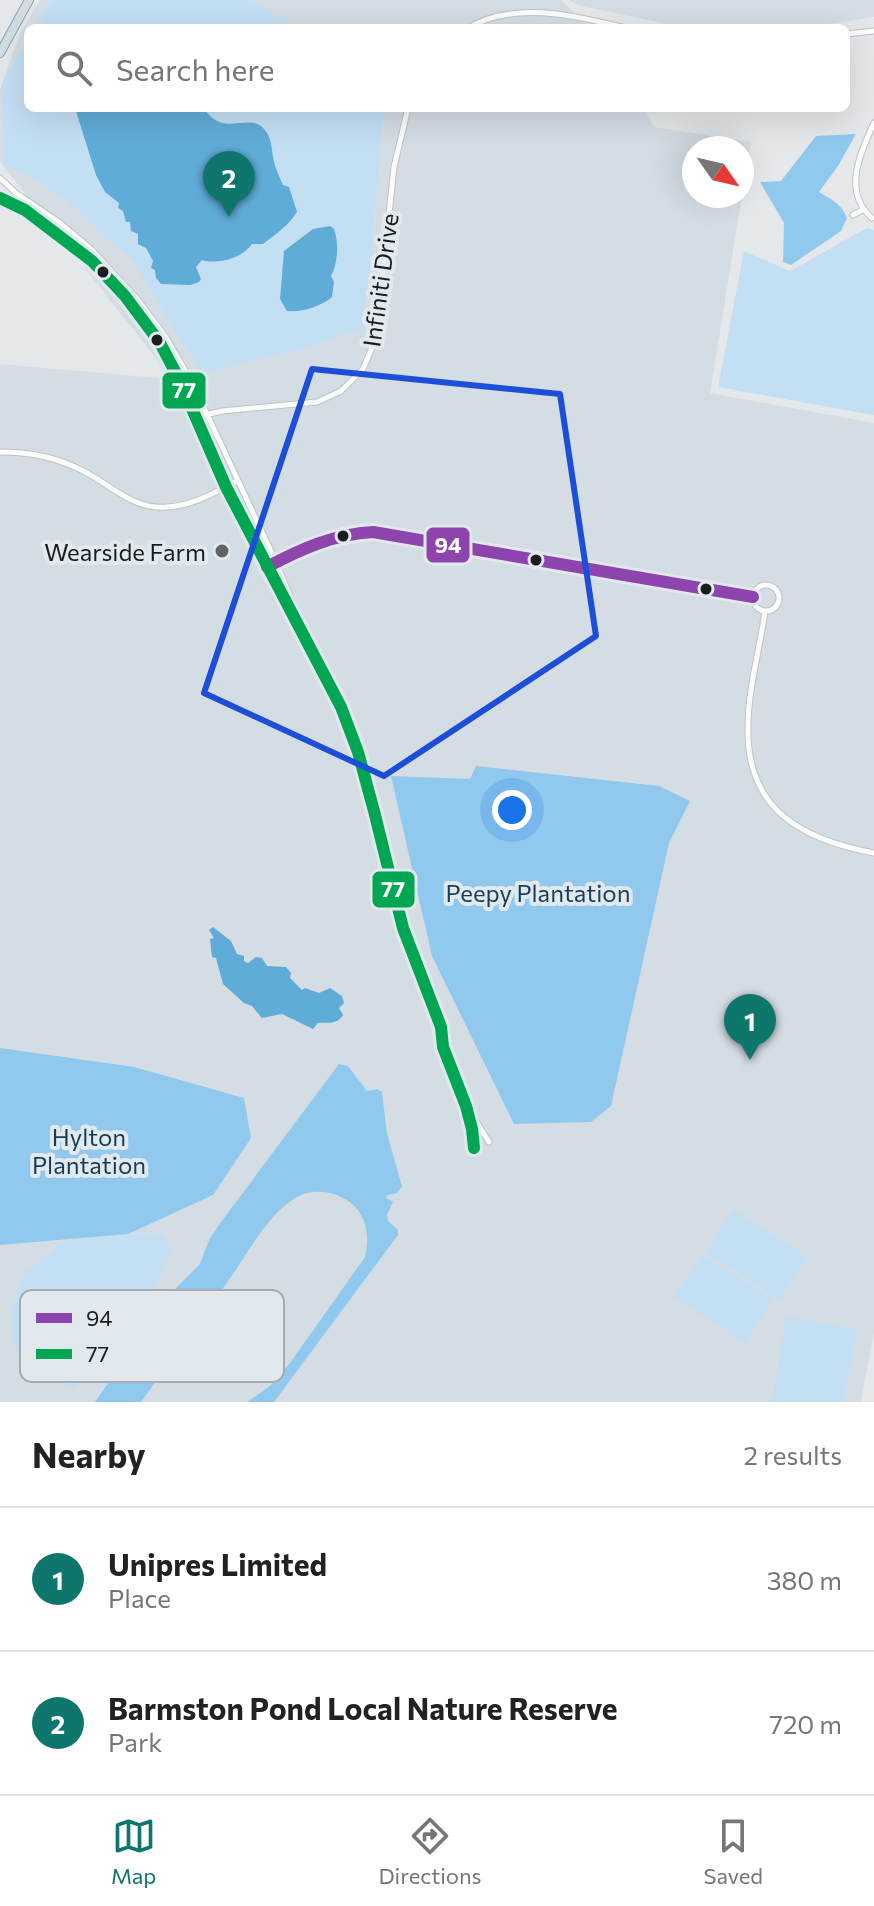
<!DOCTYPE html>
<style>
:root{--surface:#fff;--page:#f2f2f2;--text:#222;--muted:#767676;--line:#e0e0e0;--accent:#0f766e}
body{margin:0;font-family:Commissioner,sans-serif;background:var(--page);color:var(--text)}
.compass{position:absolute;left:682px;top:136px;width:72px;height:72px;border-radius:50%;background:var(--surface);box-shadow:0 8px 32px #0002;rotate:124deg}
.you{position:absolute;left:512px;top:810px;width:28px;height:28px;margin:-20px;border:6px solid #fff;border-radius:50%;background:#1a73e8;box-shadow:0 0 0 12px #1a73e833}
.badge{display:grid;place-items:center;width:52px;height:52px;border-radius:50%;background:var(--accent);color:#fff;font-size:26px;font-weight:700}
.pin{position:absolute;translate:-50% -66px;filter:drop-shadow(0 2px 4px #0008)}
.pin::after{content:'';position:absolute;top:42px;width:28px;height:24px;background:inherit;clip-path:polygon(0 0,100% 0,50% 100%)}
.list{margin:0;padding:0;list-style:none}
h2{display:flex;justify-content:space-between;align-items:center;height:104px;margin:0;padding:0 32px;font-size:34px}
h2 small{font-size:26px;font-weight:400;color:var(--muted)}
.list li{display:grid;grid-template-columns:52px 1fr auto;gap:24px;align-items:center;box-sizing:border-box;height:144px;padding:0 32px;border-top:2px solid var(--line)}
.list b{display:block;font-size:30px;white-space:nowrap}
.list p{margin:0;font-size:26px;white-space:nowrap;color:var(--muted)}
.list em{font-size:26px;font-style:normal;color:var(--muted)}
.icon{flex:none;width:44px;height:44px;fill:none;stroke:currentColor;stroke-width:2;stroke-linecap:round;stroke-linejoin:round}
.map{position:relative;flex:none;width:874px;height:1402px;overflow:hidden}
.search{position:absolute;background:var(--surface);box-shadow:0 8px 32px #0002;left:24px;right:24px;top:24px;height:88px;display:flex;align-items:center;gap:20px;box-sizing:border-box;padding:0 28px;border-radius:12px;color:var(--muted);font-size:30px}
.sheet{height:392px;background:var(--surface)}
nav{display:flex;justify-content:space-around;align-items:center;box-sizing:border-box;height:112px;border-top:2px solid var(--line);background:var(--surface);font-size:22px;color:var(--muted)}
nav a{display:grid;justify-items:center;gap:4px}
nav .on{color:var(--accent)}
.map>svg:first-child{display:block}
.built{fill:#d4dde4}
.green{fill:#c3dff3}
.forest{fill:#90c9ed}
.water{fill:#60acd8}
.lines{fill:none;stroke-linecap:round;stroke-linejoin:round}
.minor-casing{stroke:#c0c3c4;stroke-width:7}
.trunk-casing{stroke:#8fa0aa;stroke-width:10}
.minor{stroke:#fbfcfc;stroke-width:5}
.trunk{stroke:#d1dde3;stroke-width:8}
.bus-1-casing{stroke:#e2e9ee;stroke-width:18}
.bus-2-casing{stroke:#e2e9ee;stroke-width:18}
.bus-1{stroke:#8e44ad;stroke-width:12}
.bus-2{stroke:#00a651;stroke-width:12}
.marked{fill:none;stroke:#1d4ed8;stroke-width:6;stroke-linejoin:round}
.bus-dot{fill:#1a1d1e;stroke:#e2e9ee;stroke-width:3}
.poi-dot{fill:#616466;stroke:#e2e9ee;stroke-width:3}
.labels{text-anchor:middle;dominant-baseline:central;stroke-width:8;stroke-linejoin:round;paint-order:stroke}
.street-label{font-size:24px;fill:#1a1d1e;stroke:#e2e9ee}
.poi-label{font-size:24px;fill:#1a1d1e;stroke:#e2e9ee;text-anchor:end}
.park-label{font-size:24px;fill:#133d57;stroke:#e2e9ee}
.key{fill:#e2e9ee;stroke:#a6acb0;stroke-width:2}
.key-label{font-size:22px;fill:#1a1d1e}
.line-badge{stroke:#e2e9ee;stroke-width:3}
.badge-label{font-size:22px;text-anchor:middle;font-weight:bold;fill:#fff}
</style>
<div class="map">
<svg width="874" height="1402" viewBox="0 0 874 1402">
<rect width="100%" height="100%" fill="#e5e8eb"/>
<path class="built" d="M40 0H561L590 28H28V108H643L654 127 751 142 742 195V148H694V196H742L710 393 874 423V1331L861 1402H0V364L169 379 152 353 0 162V89L20 33Z
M569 0H874V17L803 28H686L577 5Z"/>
<path class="green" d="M52 0H249L301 28H36Z
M28 40V108H384L364 327 307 348 201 373 135 264 65 199 37 180 5 166 1 86Z
M867 228 874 230V415L718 387 744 251 790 271Z
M733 1210 808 1257 780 1300 705 1253Z
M128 1234H163L172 1250 156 1283 74 1389 54 1379 43 1359 24 1365 14 1346 11 1311 24 1273 66 1240Z
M702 1255 773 1299 745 1343 674 1297Z
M786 1316 857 1330 843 1402H772Z"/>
<path class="forest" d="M856 134 838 166 819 192C832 200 841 203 847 218L841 231 791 265 783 262 784 223 760 182 781 181 816 136Z
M476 766 659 786 690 801 669 843 611 1106 591 1122 514 1124 432 956 391 776 470 779Z
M0 1048 134 1067 244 1098 251 1138 213 1195 128 1234 0 1245Z
M339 1064 348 1066 367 1091 377 1089 382 1092 387 1134 402 1186 397 1193 387 1195 386 1198 393 1202 387 1215 388 1221 398 1230V1235L274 1402H247L270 1386 290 1363 365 1257C369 1239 368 1225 358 1210 345 1193 316 1186 297 1197 268 1214 250 1250 231 1277 201 1319 171 1360 141 1402H95L167 1297 200 1264 209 1240 221 1222Z"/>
<path class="water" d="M75 108H204C221 137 246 115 261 126 273 136 271 149 274 161 275 168 280 178 283 185L289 187 297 212C288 226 276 234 263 244H252C243 258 217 265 202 260L196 267 201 279 199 282 190 285 161 284 156 278 155 270 151 268 153 261 146 248 138 244V234L131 231 130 222H126L123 211 118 208 119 203 105 192 96 175Z
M330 226 334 229C339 243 338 263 331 276L334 282 332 297C322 306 300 313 287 311L280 299 284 251 313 229Z
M213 927 231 941 237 954 244 956V961L248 963 256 957 262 958 267 966 286 967 291 973 290 978 302 990 305 988 319 993 330 988 342 996 344 1003 339 1008 343 1015C337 1025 328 1022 318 1023L313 1029 282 1014 262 1018 252 1006 244 1003 223 984 216 958 212 957 210 939 214 938 209 930Z"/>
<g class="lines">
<g class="minor-casing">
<path id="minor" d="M468 28C516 0 575 16 626 28
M846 34 874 31
M0 178 16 193 60 223 92 250 138 300 165 336 192 382 276 562 299 618
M0 198 25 210 92 261 125 296 160 343 180 381 226 487 341 707 358 752 374 811 403 928 441 1027 443 1047 466 1106 472 1129 474 1148
M853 215 862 210
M872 218C842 192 860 153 874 123
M196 417 222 411 317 402 341 391 363 369 376 338 394 167 408 108
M0 452C33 452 60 458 89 474 115 489 136 510 167 507 192 506 216 492 237 481
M267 567C301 549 334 534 373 532L753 597
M753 598a13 13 0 1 1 26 0a13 13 0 1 1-26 0Z
M765 611C760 649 748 688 748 727 746 810 803 840 874 853
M471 1113 489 1142"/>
</g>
<g class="trunk-casing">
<path id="trunk" d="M0 53 29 0"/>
</g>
<use href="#minor" class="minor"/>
<use href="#trunk" class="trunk"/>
<g class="bus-1-casing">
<path id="bus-1" d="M267 567C301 549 334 534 373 532L753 597"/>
</g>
<g class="bus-2-casing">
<path id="bus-2" d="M0 198 25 210 92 261 125 296 160 343 180 381 226 487 341 707 358 752 374 811 403 928 441 1027 443 1047 466 1106 472 1129 474 1148"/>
</g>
<use href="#bus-1" class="bus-1"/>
<use href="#bus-2" class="bus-2"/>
</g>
<path class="marked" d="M312 369 560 394 596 636 384 776 204 693Z"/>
<g class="bus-dot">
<circle cx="103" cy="272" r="7"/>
<circle cx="157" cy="340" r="7"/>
<circle cx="343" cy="536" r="7"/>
<circle cx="536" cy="560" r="7"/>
<circle cx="706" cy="589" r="7"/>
</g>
<circle class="poi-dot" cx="222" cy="551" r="8"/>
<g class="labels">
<g class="street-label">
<text transform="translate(380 280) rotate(-82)">Infiniti Drive</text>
</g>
<g class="poi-label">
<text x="206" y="551">Wearside Farm</text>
</g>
<g class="park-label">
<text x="538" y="892">Peepy Plantation</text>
<text x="89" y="1136">Hylton<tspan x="89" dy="28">Plantation</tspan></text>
</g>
</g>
<rect x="20" y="1290" width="264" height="92" rx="12" class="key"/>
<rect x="36" y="1313" width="36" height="10" fill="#8e44ad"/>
<rect x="36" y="1349" width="36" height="10" fill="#00a651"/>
<g class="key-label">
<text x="86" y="1326">94</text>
<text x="86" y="1362">77</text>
</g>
<g class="line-badge">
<rect x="161" y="371" width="46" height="39" rx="8" fill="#00a651"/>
<rect x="425" y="526" width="46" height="38" rx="8" fill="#8e44ad"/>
<rect x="371" y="870" width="45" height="39" rx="8" fill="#00a651"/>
</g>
<g class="badge-label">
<text x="184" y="398">77</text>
<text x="448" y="553">94</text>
<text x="393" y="897">77</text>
</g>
</svg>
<svg class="compass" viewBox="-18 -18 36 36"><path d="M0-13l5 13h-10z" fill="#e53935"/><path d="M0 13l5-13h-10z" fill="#767676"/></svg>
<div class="you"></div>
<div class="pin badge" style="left:750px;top:1060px">1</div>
<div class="pin badge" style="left:229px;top:217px">2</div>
<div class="search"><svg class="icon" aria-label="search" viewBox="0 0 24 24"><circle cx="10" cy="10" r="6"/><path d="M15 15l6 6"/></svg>Search here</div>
</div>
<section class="sheet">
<h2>Nearby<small>2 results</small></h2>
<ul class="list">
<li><span class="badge">1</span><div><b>Unipres Limited</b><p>Place</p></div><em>380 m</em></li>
<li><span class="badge">2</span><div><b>Barmston Pond Local Nature Reserve</b><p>Park</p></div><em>720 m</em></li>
</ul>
</section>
<nav>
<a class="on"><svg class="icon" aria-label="map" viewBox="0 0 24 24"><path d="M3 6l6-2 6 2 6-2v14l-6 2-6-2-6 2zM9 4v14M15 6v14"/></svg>Map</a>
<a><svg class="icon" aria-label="directions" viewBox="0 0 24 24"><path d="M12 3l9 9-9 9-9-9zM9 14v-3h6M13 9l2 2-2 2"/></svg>Directions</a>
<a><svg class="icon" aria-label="saved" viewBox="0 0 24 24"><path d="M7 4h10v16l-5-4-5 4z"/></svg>Saved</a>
</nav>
